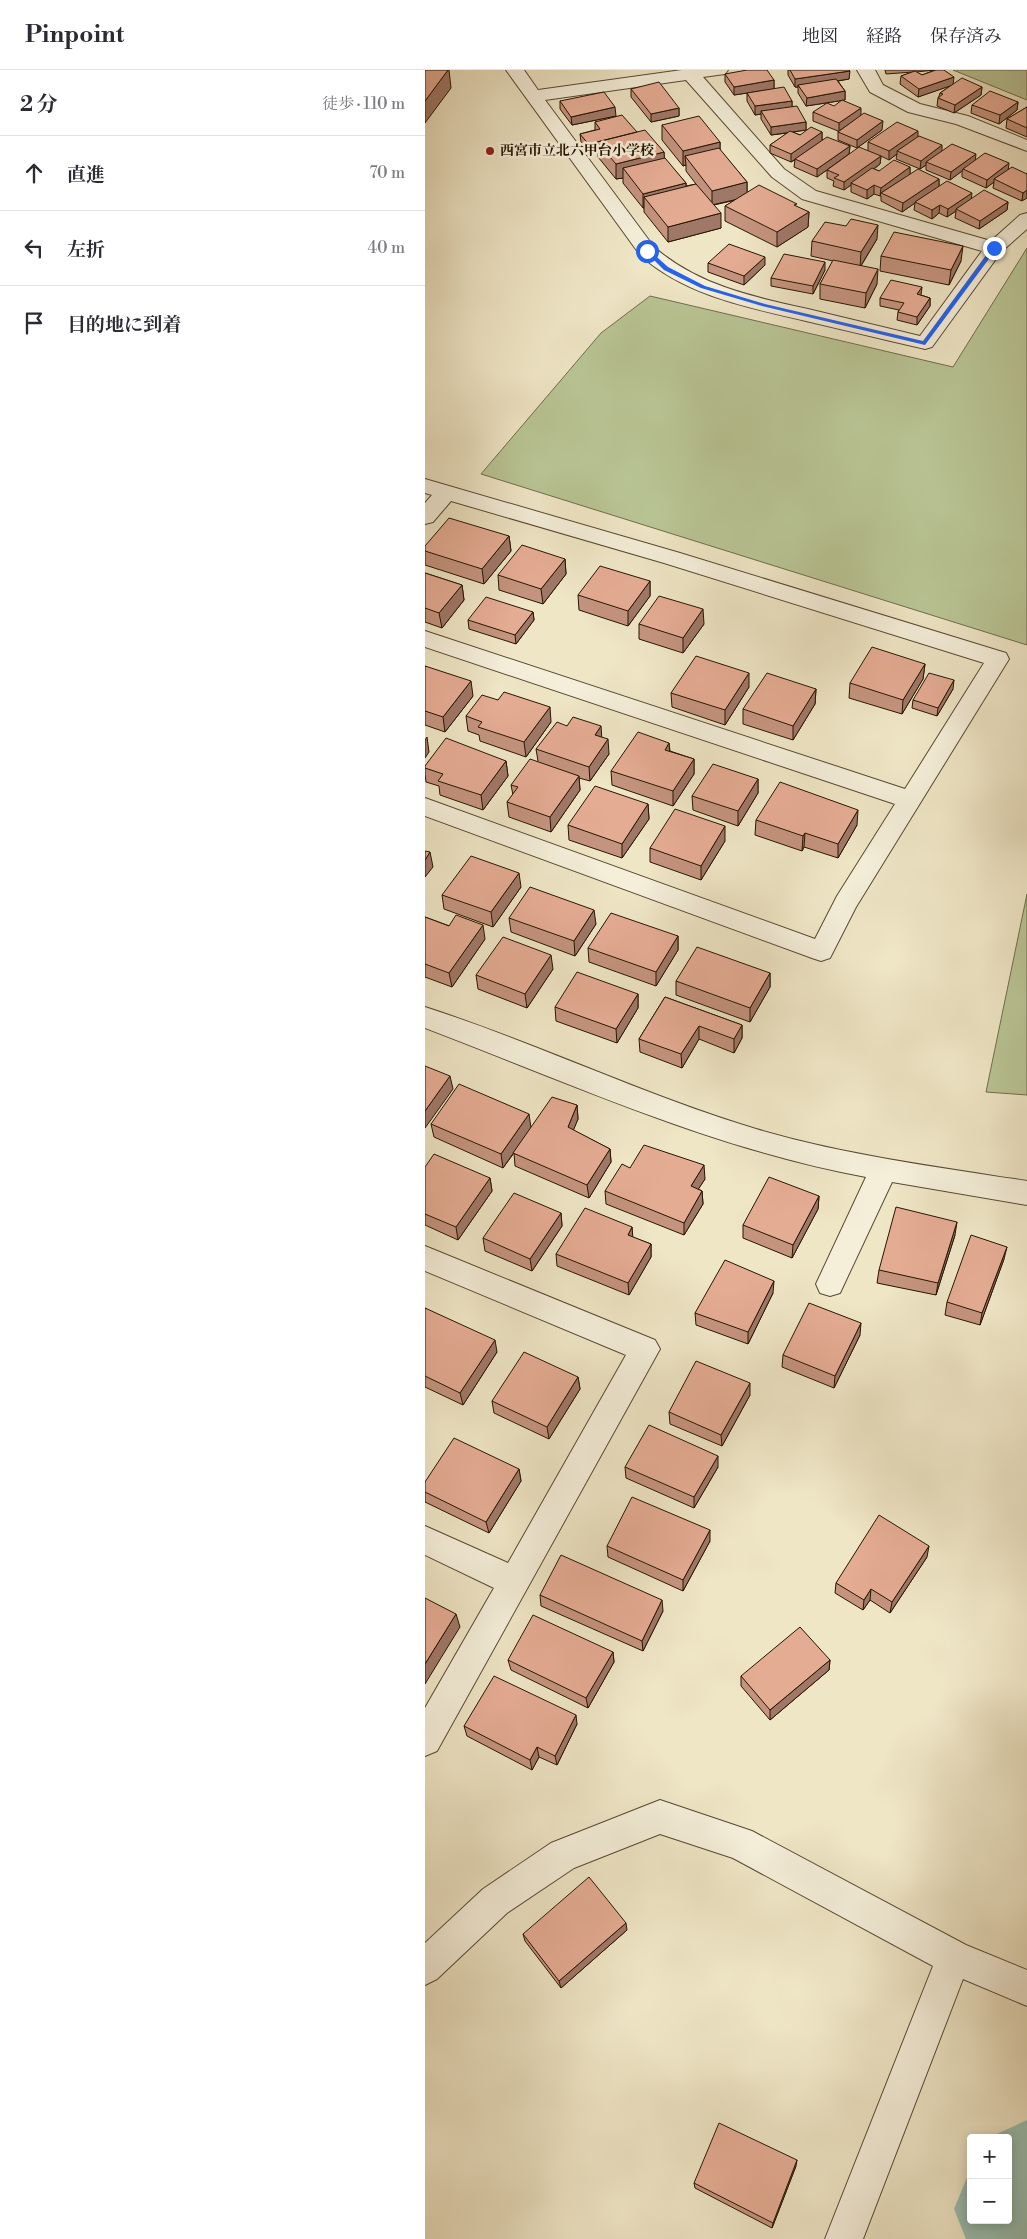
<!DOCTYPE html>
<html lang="ja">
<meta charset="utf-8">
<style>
:root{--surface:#fff;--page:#f2f2f3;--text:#2b2b33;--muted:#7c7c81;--line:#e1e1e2}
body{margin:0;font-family:"Libre Bodoni","Noto Serif JP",serif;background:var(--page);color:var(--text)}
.controls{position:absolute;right:15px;bottom:15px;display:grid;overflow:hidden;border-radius:5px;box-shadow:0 2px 12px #0003}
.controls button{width:45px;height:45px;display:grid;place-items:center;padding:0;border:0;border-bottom:1px solid var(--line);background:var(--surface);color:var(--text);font:25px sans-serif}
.stop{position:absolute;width:15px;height:15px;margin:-11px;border:4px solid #2563eb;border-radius:50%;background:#fff}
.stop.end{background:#2563eb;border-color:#fff;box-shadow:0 1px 5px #0008}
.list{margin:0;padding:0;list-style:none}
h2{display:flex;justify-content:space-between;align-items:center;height:65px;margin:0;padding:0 20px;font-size:21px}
h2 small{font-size:16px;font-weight:400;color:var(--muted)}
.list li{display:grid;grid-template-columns:32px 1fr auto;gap:15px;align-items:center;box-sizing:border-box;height:75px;padding:0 20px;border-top:1px solid var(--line)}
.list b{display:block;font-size:19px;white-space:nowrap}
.list em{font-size:16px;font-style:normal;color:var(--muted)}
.icon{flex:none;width:28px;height:28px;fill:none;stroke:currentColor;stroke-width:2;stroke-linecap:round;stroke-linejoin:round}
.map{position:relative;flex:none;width:602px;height:2169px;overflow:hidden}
header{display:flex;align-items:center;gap:30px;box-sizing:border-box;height:70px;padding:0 25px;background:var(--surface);border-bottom:1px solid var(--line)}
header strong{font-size:24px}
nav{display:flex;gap:28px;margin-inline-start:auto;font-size:18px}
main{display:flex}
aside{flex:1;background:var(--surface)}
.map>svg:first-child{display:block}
.green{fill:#b9c595;stroke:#706d4b}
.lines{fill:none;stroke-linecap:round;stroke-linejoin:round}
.river{fill:#9ac0b2;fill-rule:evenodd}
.minor-casing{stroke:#584932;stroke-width:2}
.minor{fill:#f5efda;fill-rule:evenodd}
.wall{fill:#c5947f;stroke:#261501;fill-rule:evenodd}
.shaded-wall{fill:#a07868;stroke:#261501}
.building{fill:#e5ac94;stroke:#261501}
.route{fill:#2563eb}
.poi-dot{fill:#8f2418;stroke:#f5efda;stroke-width:2}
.labels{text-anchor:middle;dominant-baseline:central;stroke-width:5;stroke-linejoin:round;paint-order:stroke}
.far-poi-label{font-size:14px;font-weight:bold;fill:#261501;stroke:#f5efda;text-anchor:start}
</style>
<header>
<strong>Pinpoint</strong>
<nav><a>地図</a><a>経路</a><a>保存済み</a></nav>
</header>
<main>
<aside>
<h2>2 分<small>徒歩 · 110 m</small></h2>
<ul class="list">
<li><svg class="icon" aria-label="ahead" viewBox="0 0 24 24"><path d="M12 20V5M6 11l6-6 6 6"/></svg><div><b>直進</b></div><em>70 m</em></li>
<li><svg class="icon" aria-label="left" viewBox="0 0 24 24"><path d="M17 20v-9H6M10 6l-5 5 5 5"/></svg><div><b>左折</b></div><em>40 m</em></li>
<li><svg class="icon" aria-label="arrive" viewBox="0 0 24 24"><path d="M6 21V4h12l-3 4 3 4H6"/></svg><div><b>目的地に到着</b></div></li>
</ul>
</aside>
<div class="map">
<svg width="602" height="2169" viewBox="0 0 602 2169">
<rect width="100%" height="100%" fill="#efe6c6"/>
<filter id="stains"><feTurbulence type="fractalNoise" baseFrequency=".004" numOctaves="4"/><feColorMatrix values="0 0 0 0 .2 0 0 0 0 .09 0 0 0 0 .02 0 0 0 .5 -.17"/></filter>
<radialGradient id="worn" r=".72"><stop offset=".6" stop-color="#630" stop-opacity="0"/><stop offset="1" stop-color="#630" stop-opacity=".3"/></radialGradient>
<path class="green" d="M528 0H602V30Z
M602 178V575L56 404 176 263 225 226 528 297Z
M602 824V1025L561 1022Z"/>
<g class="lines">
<path class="river" d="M602 2050V2169H541L529 2139 546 2098V2150H583V2068H563Z"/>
<g class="minor-casing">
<path id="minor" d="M81 0H99L113 20 257 0H303L300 4 278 7 359 99 391 121 566 171 595 145 602 143V159L576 182 507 277 500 279C460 270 420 260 381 251 322 237 261 226 215 185ZM261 10 347 107 377 129 557 181 495 266C458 257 420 248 383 239 328 227 272 215 229 177L120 30Z
M432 0H450L458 15 495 34 543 46 602 70V81L531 54 483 42 445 22Z
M0 409 255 483 581 583 584 589 431 837 405 888 396 891 387 888 0 746V728L390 869 412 826 470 734 0 577V561L480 719 559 593 239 493 26 431 8 452 0 454V433L7 425 0 423Z
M0 937C112 973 218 1025 331 1059 419 1085 511 1097 602 1111V1135L467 1112 415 1223 405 1226 395 1223 391 1214 441 1107C288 1079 145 1013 0 958Z
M0 1176 230 1270 235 1279 12 1681 0 1686V1638L69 1518 0 1485V1456L83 1493 201 1285 0 1201Z
M235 1730 327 1761 541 1875 602 1900V1936L538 1909 438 2169H400L508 1896 308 1788 235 1764 149 1798 82 1843 12 1909 0 1915V1873L58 1819 126 1773Z"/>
</g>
<use href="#minor" class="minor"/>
</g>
<path class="wall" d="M363 0H424V9L413 11 420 21V30L381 36 373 23V17H370L363 5Z
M460 0H519L528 14 557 17 556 25 529 43 512 36 513 28 514 26 515 23 527 15 493 27 475 14 476 6 488 2 461 4ZM510 0 497 5 491 2Z
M300 4 349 10V19L367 31V36L381 52V60L368 62 375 65 397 62V70L425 76 424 84 443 81V72L493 66 517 81 583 100 602 104 597 131 568 118 569 112 561 118 537 107V101L525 110 501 100V95L495 99 471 89 472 84 464 90 456 86 455 94 449 99 454 101 485 97V105L514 109V116L546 129 583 132 582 140 554 159 530 148 531 141 522 147 514 143 507 149 489 140 490 133 477 142 456 131V126H455L449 124 442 129 426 122V115L419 120 408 116 409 111 402 108V100L392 107 369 97 370 90 366 92 345 83V75L363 63 346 65 336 49V44L330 45 322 31V23L309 25 300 12Z
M206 19 254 38V46L226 52 206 27Z
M135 31 191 46 147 55 135 39Z
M593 32 592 40 574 54 546 43 547 35Z
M602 37V67L581 58 582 49Z
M388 42 436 46 457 60 432 78 413 70V61L388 51Z
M170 52 212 62 239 82V88L261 113V116L271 114 261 101V95L258 96 237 70V55L295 72V80L322 112V123L372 137 384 142 383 157 352 177 300 151V136L311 130 289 135 296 158 243 172 219 142V138H218L198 113V108L191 109 173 87V82L165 84 156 72 155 64 170 60Z
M452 169 436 196 452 214 440 238 395 229V214L408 191 386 186 387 171Z
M456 186 536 191 524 215 455 201Z
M283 193 340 195 319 215 283 202Z
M400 200 388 224 346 216V208Z
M496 225 505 228V236L492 255 472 250 473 242 474 240 455 236V228Z
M84 466 86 481 59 514 0 495V476Z
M140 489 141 504 118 534 74 520 73 505Z
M0 503 37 515 39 530 17 558 0 552Z
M225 511V526L203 556 154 540 153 525Z
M108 542 109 550 91 574 44 559 43 550Z
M214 554H279L258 583 214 569Z
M500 594 498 609 477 644 424 628 425 613Z
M0 596 48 626 20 662 0 655Z
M324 617 300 655 247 637 246 623Z
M391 619 390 634 368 670 318 654V639Z
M528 619 512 646 487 638 488 630Z
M73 630 126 652 101 687 55 671 54 665 43 661 41 646Z
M177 667 184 684 165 711 154 708 155 720 126 762 84 747 82 732 88 725 86 715 113 691 111 679Z
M244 673 245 681 269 689V704L248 736 187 715 186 701Z
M81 691 83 706 58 740 15 725 14 716 1 712 0 704V696Z
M333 709V723L313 756 268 740 267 726Z
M223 734 224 749 197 788 144 770 143 755Z
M331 750 432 755 413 788 379 777 377 781 330 765Z
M300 771 276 810 225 792V778Z
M96 817 68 857 19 839 17 825Z
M0 847 60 869 27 917 0 907Z
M84 848 171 854 150 886 86 862Z
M253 866V880L231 916 164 892 163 878Z
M128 899 102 938 53 919 51 905Z
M345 903V917L325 952 251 925V911Z
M213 924V938L192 973 131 951 130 937Z
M240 927 317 955V968L309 983 274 969 257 998 215 982 214 969Z
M152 1035 153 1049 148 1060 185 1079 186 1092 164 1128 90 1096 89 1083 78 1098 9 1067 6 1054 106 1058Z
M0 1097 65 1108 67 1121 33 1170 0 1155Z
M205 1098 280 1109 273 1119 277 1121 278 1134 259 1165 181 1134 180 1121Z
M394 1126 393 1139 367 1188 318 1168V1155Z
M136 1143 137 1156 107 1201 60 1181 58 1168Z
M207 1157V1167L226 1174V1187L204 1225 132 1196 131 1184Z
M530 1165 511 1225 452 1213 454 1200Z
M579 1189 555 1255 520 1245 522 1232Z
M348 1223 323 1274 271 1255 270 1243Z
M0 1238 72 1282 38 1335 0 1317Z
M435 1265 409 1318 357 1297 358 1285Z
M153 1307 155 1319 124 1369 69 1343 67 1331Z
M325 1325 297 1376 245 1354 244 1342Z
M200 1397H293L269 1438 201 1408Z
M94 1399 96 1411 64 1463 0 1432V1412Z
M285 1471 258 1521 183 1487 182 1476Z
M502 1487 465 1543 445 1530 438 1540 410 1523 411 1513Z
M115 1525 238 1541 218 1581 116 1536Z
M188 1582 189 1592 163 1638 86 1600 83 1590Z
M405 1590 404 1600 345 1650 316 1616V1606Z
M152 1654 132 1695 114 1687 107 1700 42 1666 39 1656Z
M202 1860 136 1918 100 1871 98 1864Z
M371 2096 347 2158 270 2118 269 2113Z"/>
<path class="shaded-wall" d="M23 0H24L26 18 0 53V31Z
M425 1 424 9 374 17 373 15V17H370V9Z
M529 7 528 15 493 27 494 19Z
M349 10V19L309 25V17Z
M557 17 556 25 529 43 530 35Z
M420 21V30L381 36 382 28Z
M367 31V39L336 41V44L330 45V36Z
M593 32 592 40 574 54 575 45Z
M190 37 191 46 147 55 146 47Z
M254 38V46L226 52V44Z
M436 38V46L414 61V53Z
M458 51 457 60 432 78V70Z
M381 52V60L346 65V57Z
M493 61V69L472 81V84L464 90V81Z
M397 62V71L366 92V84Z
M295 72V87L260 86 261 95 258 96V81Z
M172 74 173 82 165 84V76Z
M517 75V84L501 92V95L495 99 496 91Z
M425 76 424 84 392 107V99Z
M239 82 240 97 198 98V108L191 109V94Z
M551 84 550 92 538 99 537 101 525 110 526 102Z
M456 86 455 94 428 114 426 113V115L419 120V112Z
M584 93 583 102 569 109V112L561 118 562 110Z
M485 97V105L456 123 455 126 456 118Z
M514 109V117L490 132V133L477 142 478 133Z
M322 112V127L287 135V121Z
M261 113V128L219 127V138H218V124Z
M449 115V124L442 129V120Z
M602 120V128L597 131 598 123Z
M547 123 546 131 531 139V141L522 147 523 139Z
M583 132 582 140 554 159 555 151Z
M515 135 514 143 507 149V140Z
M384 142 383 157 352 177V162Z
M296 143V158L243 172V157Z
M453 155 452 169 435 197 436 182Z
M538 176 536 191 524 215 526 200Z
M340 187V195L319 215V206Z
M400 192V200L388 224V216Z
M453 199 452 214 440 238 441 223Z
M497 217 496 225 492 233V224Z
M505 228V236L492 255V247Z
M84 466 86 481 59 514 57 499Z
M140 489 141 504 118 534 116 519Z
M225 511V526L203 556V541Z
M37 515 39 530 17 558 14 543Z
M278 539 279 554 258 583V568Z
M108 542 109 550 91 574 90 565Z
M500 594 498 609 477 644 478 630Z
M324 603V617L300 655V640Z
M529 610 528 619 512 646 513 638Z
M46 611 48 626 20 662 18 647Z
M391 619 390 634 368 670V656Z
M125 637 126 652 101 687 99 672Z
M176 656 177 671 170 665Z
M2 667 4 682 0 688V670Z
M183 669 184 684 165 711 164 697Z
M244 673 245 687 240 680Z
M269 689V704L248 736V721Z
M81 691 83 706 58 740 56 725Z
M154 706 155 720 126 762 125 747Z
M333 709V723L313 756V741Z
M223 734 224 749 197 788V774Z
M433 740 432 755 413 788V774Z
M300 756V771L276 810V796Z
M380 763 379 777 377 781 378 766Z
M5 782 8 797 0 807V790Z
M94 803 96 817 68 857 66 842Z
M169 840 171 854 150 886 149 871Z
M58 855 60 869 27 917 24 903Z
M253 866V880L231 916V902Z
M126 885 128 899 102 938 100 924Z
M345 903V917L325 952V938Z
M213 924V938L192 973 191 959Z
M317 955V968L309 983V969Z
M274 956V969L257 998 256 984Z
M25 1006 28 1019 0 1058V1041Z
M152 1035 153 1049 144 1071 143 1057Z
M104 1044 106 1058 78 1098 76 1084Z
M185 1079 186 1092 164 1128 162 1115Z
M279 1095 280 1109 267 1129 266 1116Z
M65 1108 67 1121 33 1170 31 1157Z
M277 1121 278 1134 259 1165V1153Z
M394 1126 393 1139 367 1188 368 1175Z
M136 1143 137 1156 107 1201 105 1189Z
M532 1152 530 1165 511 1225 513 1213Z
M207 1157 208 1169 203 1165Z
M226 1174V1187L204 1225 203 1213Z
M582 1177 579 1189 555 1255 557 1243Z
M349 1211 348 1223 323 1274V1262Z
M436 1253 435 1265 409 1318 410 1306Z
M70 1270 72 1282 38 1335 35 1323Z
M153 1307 155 1319 124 1369 122 1357Z
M325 1313V1325L297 1376 296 1365Z
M293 1386V1397L269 1438V1427Z
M94 1399 96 1411 64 1463 61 1452Z
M285 1460V1471L258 1521V1510Z
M504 1476 502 1487 465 1543 467 1532Z
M446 1519 445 1530 438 1540 439 1530Z
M237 1530 238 1541 218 1581 217 1571Z
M31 1544 35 1557 0 1614V1594Z
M188 1582 189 1592 163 1638 161 1628Z
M405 1590 404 1600 345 1650V1640Z
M151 1645 152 1654 132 1695 130 1686Z
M112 1677 114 1687 107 1700 105 1690Z
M201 1853 202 1860 136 1918 134 1911Z
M372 2090 371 2096 347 2158 348 2153Z"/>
<path class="building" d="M0 0H23L0 31Z
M322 0H342L349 10 309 17 300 4Z
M365 0H424L425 1 370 9Z
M511 0H519L529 7 494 19 476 6 490 1 497 5Z
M537 8 557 17 530 35 513 28 518 24 515 23Z
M411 9 420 21 382 28 373 15Z
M234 12 254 38 226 44 206 19Z
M359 17 367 31 330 36 322 23Z
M565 21 593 32 575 45 547 35Z
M179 22 190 37 146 47 135 31Z
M417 30 436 38 414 53 388 42 402 33 409 36Z
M372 36 381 52 346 57 336 41Z
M602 37V58L582 49Z
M439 43 458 51 432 70 413 62Z
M197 45 212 62 172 72V74L165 76 155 64 175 59 170 52Z
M274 46 295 72 258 81 237 55Z
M472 52 493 61 464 81 443 72Z
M386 57 397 62 366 84 345 75 365 61 375 65Z
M220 60 239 82 191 94 172 72Z
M494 66 517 75 496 91 472 81Z
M402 67 425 76 392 99 370 89Z
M527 74 551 84 526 102 501 92Z
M434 77 456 86 419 112 409 108 414 105 402 100Z
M294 78 322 112 287 121 260 86Z
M560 83 584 93 562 110 538 99Z
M240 88 261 113 218 124 198 98Z
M469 90 485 97 456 118 449 115 442 120 426 113 447 98 454 101Z
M587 97 602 104V120L598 123 569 109Z
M493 99 514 109 478 133 456 123Z
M522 111 547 123 523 139 515 135 507 140 490 132Z
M271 114 296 143 243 157 219 127Z
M334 115 372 134 369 135 384 142 352 162 300 136Z
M559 120 583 132 555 151 531 139Z
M426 149 453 155 436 182 387 171 400 152 421 156Z
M469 162 538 176 526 200 456 186Z
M304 174 340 187 319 206 283 193Z
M359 184 400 192 388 216 346 208Z
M408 190 453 199 441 223 395 214Z
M466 210 497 217 492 224 505 228 492 247 473 242 479 233 455 228Z
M24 448 84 466 57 499 0 481V476Z
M97 475 140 489 116 519 73 505Z
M175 496 225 511 203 541 153 525Z
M0 503 37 515 14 543 0 538Z
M234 526 278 539 258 568 214 554Z
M61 527 108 542 90 565 43 550Z
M447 577 500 594 478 630 425 613Z
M271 586 324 603 300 640 246 623Z
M0 596 46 611 18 647 0 641Z
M342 603 391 619 368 656 318 639Z
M504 603 529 610 513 638 488 630Z
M79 622 125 637 99 672 53 657 57 652 41 646 57 625 73 630Z
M148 647 176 656 170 665 183 669 164 697 111 679 132 652 142 656Z
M213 662 244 673 240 680 269 689 248 721 186 701Z
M21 668 81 691 56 725 13 711 18 704 0 698V696Z
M105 689 154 706 125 747 82 732 93 717 86 715Z
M288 694 333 709 313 741 267 726Z
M355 712 433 740 413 774 380 763 378 766 331 750Z
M170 716 223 734 197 774 143 755Z
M250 739 300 756 276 796 225 778Z
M0 781 5 782 0 790Z
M46 786 94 803 66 842 17 825Z
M105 817 169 840 149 871 84 848Z
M186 843 253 866 231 902 163 878Z
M31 845 58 855 24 903 0 894V847L24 856Z
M78 867 126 885 100 924 51 905Z
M272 877 345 903 325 938 251 911Z
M152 902 213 924 191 959 130 937Z
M240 927 317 955 309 969 274 956 256 984 214 969Z
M0 996 25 1006 0 1041Z
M34 1014 104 1044 76 1084 6 1054Z
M127 1027 152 1035 143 1057 185 1079 162 1115 88 1083Z
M219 1075 279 1095 266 1116 277 1121 259 1153 180 1121 197 1094 205 1098Z
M9 1084 65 1108 31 1157 0 1144V1097Z
M344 1107 394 1126 368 1175 318 1155Z
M89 1123 136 1143 105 1189 58 1168Z
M471 1137 532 1152 513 1213 454 1200Z
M160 1138 207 1157 203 1165 226 1174 203 1213 131 1184Z
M546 1165 582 1177 557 1243 522 1232Z
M300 1190 349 1211 323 1262 270 1243Z
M384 1233 436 1253 410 1306 358 1285Z
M0 1238 70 1270 35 1323 0 1306Z
M99 1282 153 1307 122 1357 67 1331Z
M271 1291 325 1313 296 1365 244 1342Z
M224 1355 293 1386 269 1427 200 1397Z
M29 1368 94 1399 61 1452 0 1422V1412Z
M207 1427 285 1460 258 1510 182 1476Z
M454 1445 504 1476 467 1532 446 1519 439 1530 411 1513Z
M136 1485 237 1530 217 1571 115 1525Z
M0 1528 31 1544 0 1594Z
M108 1545 188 1582 161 1628 83 1590Z
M375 1557 405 1590 345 1640 316 1606Z
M69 1606 151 1645 130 1686 112 1677 105 1690 39 1656Z
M164 1807 201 1853 134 1911 98 1864Z
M294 2053 372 2090 348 2153 269 2113Z"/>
<path class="route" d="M567 177 572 178 500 275 337 236 276 218 239 200 220 181 224 180 243 197 280 216 340 234 498 271Z"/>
<circle class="poi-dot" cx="65" cy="81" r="5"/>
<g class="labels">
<g class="far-poi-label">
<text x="75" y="81">西宮市立北六甲台小学校</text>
</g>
</g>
<rect width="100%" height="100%" filter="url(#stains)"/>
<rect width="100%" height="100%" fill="url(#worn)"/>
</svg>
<div class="controls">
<button>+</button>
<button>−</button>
</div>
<div class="stop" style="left:222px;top:181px"></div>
<div class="stop end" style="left:569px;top:178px"></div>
</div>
</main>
